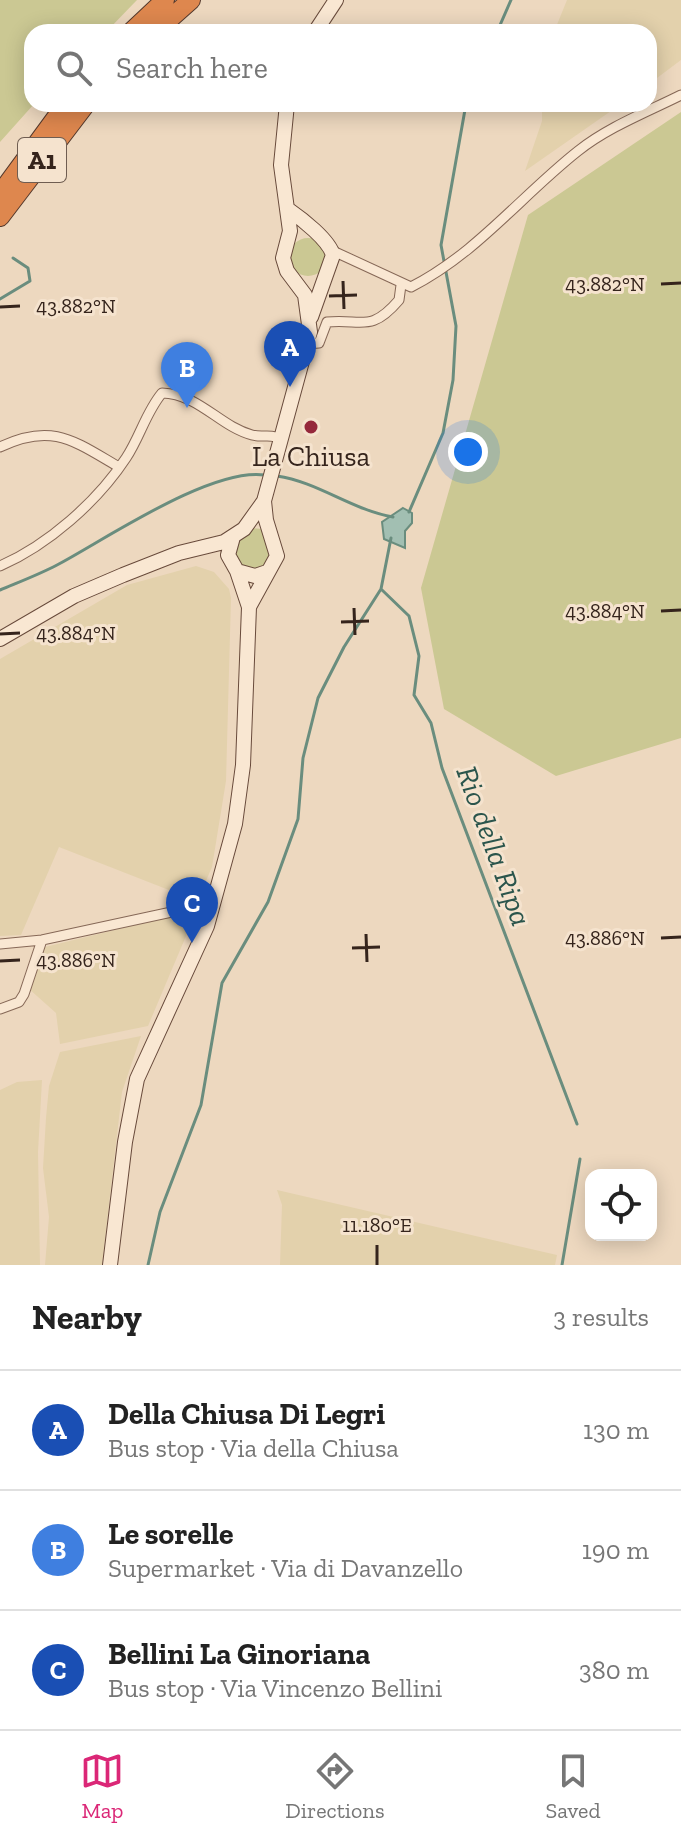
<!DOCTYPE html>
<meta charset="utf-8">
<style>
:root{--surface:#fff;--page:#f6f6f6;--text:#222;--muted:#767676;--line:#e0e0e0;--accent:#db2777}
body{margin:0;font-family:"Zilla Slab",serif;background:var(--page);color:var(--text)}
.controls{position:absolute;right:24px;bottom:24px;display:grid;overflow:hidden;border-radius:16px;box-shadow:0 4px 20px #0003}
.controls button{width:72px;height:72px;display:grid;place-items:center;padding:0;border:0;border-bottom:2px solid var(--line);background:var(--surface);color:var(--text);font:40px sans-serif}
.you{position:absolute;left:468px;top:452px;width:28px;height:28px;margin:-20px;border:6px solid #fff;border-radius:50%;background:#1a73e8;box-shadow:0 0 0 12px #1a73e833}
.badge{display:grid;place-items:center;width:52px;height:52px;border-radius:50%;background:var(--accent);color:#fff;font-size:26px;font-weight:700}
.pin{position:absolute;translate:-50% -66px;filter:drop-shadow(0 2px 4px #0008)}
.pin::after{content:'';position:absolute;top:42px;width:28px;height:24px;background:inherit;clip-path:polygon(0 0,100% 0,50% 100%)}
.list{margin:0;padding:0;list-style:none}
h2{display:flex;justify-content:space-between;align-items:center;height:104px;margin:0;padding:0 32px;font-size:34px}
h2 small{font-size:26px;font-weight:400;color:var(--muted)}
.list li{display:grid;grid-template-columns:52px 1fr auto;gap:24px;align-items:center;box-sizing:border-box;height:120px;padding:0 32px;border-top:2px solid var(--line)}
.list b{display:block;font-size:30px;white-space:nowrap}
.list p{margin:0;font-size:26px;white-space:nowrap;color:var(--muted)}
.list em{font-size:26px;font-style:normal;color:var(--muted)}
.icon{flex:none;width:44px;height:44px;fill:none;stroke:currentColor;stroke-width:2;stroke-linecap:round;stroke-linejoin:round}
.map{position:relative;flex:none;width:681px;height:1265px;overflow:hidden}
.search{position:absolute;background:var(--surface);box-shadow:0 4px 20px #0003;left:24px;right:24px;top:24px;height:88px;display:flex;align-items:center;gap:20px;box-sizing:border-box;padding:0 28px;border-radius:24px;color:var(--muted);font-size:30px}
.sheet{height:464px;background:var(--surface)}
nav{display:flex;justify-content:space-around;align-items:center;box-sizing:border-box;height:112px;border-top:2px solid var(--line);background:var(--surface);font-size:22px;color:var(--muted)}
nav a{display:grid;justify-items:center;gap:4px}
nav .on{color:var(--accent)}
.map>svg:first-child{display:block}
.farmland{fill:#e3d1ac}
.green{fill:#cbc893}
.water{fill:#a2bfb2;stroke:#6a8d7e;stroke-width:2}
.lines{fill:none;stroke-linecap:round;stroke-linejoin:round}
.stream{stroke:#6a8d7e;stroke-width:3}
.street-casing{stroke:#866857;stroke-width:11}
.secondary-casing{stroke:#684a3b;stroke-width:16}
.highway-casing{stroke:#53382c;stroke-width:20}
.street{stroke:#f9e7d2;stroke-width:9}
.secondary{stroke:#f9e7d2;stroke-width:14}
.highway{stroke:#de874e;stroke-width:18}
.ticks{fill:none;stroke:#35241c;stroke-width:3}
.poi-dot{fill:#95283b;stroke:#f5e3ce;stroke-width:3}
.labels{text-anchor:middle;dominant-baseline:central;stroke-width:6;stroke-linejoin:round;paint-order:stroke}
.shield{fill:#f5e3ce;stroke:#6f5d51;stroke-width:2}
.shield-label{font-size:26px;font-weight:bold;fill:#35241c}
.poi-label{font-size:28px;fill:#35241c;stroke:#f5e3ce}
.water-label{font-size:30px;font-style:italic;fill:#2b554c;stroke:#f5e3ce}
.ticks-label{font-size:20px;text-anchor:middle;fill:#35241c;stroke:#f5e3ce;stroke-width:6;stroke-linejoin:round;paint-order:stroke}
</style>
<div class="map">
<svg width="681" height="1265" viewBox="0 0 681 1265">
<rect width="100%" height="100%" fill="#edd8bf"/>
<path class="farmland" d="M567 0H681V60L649 84V32H554Z
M542 104H621L525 171 542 121Z
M196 566 214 572 229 589 231 598 226 781 212 867 202 890 174 892 59 847 21 935 0 936V659L127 585Z
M197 910 148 1026 60 1044 56 1013 28 988 45 947Z
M141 1036 122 1092 102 1265H45L49 1217 43 1168 46 1118 49 1086 60 1052Z
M42 1080 38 1152 40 1265H0V1090L17 1082Z
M277 1190 557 1255 555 1265H280L282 1205Z"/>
<path class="green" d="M0 0H137L106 32H32L34 104 0 142Z
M681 112V738L556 776 444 709 421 588 528 215Z
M289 257a19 19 0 1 1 38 0a19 19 0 1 1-38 0Z
M250 528 262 529 275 562 243 574 230 542Z"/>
<path class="water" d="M403 508 412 513V523L405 531V548L384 539 382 522Z"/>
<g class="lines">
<path class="stream" d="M497 32 511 0
M0 299 30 281 28 268 13 258
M277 476C318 482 352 510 393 517
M409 512 443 433 453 380 456 326 441 245 466 104
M381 589 409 616 419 656 414 695 431 723 442 768 577 1124
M0 590C19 582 38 575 57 565 106 539 211 467 265 475
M148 1265 160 1212 201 1105 222 983 268 902 298 819 303 758 318 698 344 647 381 589 391 538
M562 1265 580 1159"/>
<g class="street-casing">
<path id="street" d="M333 251 411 287C476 254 521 196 578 151 608 127 647 112 681 95
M307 344 319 343 327 322C361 318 370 334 399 300L401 285
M0 447C52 422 74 441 119 467
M0 566C48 545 97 502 126 458 140 437 146 412 162 393 199 394 219 426 252 435 263 438 271 433 282 439
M0 944 42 940 204 905 213 908
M0 1009 19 1002 24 994 42 940"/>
</g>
<g class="secondary-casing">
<path id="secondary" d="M315 32 336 0
M289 210C302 219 329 240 333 255L311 317
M233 537 228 555 237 571 255 576 267 572
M249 607 277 556 266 520 264 501
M0 639 74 596 123 575 179 553 224 542 244 529 264 501 310 332 305 295 287 271 283 258 290 231 281 165 287 104
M110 1265 125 1142 137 1079 207 926 235 824 243 765 249 607 237 571"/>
</g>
<g class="highway-casing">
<path id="highway" d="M131 32 165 0
M155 32 191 0
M0 194 66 104
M0 217 86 104"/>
</g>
<use href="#street" class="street"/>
<use href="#secondary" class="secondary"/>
<use href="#highway" class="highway"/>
</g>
<path class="ticks" d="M343 281 344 309M661 284 681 283M329 296 357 295M0 307 20 306M354 608 355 635M661 611 681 610M341 622 369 621M0 634 20 633M366 934 367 962M661 938 681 937M352 948 380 947M0 961 20 960M377 1245V1265"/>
<circle class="poi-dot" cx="311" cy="427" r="8"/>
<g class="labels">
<rect class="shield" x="18" y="138" width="48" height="44" rx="6"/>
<g class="shield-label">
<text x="42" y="160">A1</text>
</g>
<g class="poi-label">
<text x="311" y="456">La Chiusa</text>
</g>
<g class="water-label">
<text transform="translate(494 846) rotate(70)">Rio della Ripa</text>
</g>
</g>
<g class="ticks-label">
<text x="605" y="291">43.882°N</text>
<text x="76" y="313">43.882°N</text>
<text x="605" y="618">43.884°N</text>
<text x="76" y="640">43.884°N</text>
<text x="605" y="945">43.886°N</text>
<text x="76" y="967">43.886°N</text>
<text x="377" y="1232">11.180°E</text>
</g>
</svg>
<div class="controls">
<button><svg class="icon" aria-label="locate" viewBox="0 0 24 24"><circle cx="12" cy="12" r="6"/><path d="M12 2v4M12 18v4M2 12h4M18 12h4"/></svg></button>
</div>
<div class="you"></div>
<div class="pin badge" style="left:290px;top:387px;background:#1a4fb4">A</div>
<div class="pin badge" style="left:187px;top:408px;background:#3f7fe0">B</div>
<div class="pin badge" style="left:192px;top:943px;background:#1a4fb4">C</div>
<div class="search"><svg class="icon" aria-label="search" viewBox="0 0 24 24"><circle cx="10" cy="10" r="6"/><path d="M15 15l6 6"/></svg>Search here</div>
</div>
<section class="sheet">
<h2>Nearby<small>3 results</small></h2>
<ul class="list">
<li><span class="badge" style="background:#1a4fb4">A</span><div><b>Della Chiusa Di Legri</b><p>Bus stop · Via della Chiusa</p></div><em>130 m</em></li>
<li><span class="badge" style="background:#3f7fe0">B</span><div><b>Le sorelle</b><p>Supermarket · Via di Davanzello</p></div><em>190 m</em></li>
<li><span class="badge" style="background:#1a4fb4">C</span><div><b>Bellini La Ginoriana</b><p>Bus stop · Via Vincenzo Bellini</p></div><em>380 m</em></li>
</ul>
</section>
<nav>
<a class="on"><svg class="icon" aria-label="map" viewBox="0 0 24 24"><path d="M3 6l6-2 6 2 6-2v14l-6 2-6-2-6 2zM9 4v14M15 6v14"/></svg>Map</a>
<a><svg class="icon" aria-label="directions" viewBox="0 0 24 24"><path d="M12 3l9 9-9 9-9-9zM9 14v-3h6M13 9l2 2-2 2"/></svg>Directions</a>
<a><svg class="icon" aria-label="saved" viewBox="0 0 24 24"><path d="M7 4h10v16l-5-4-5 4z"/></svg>Saved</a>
</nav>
